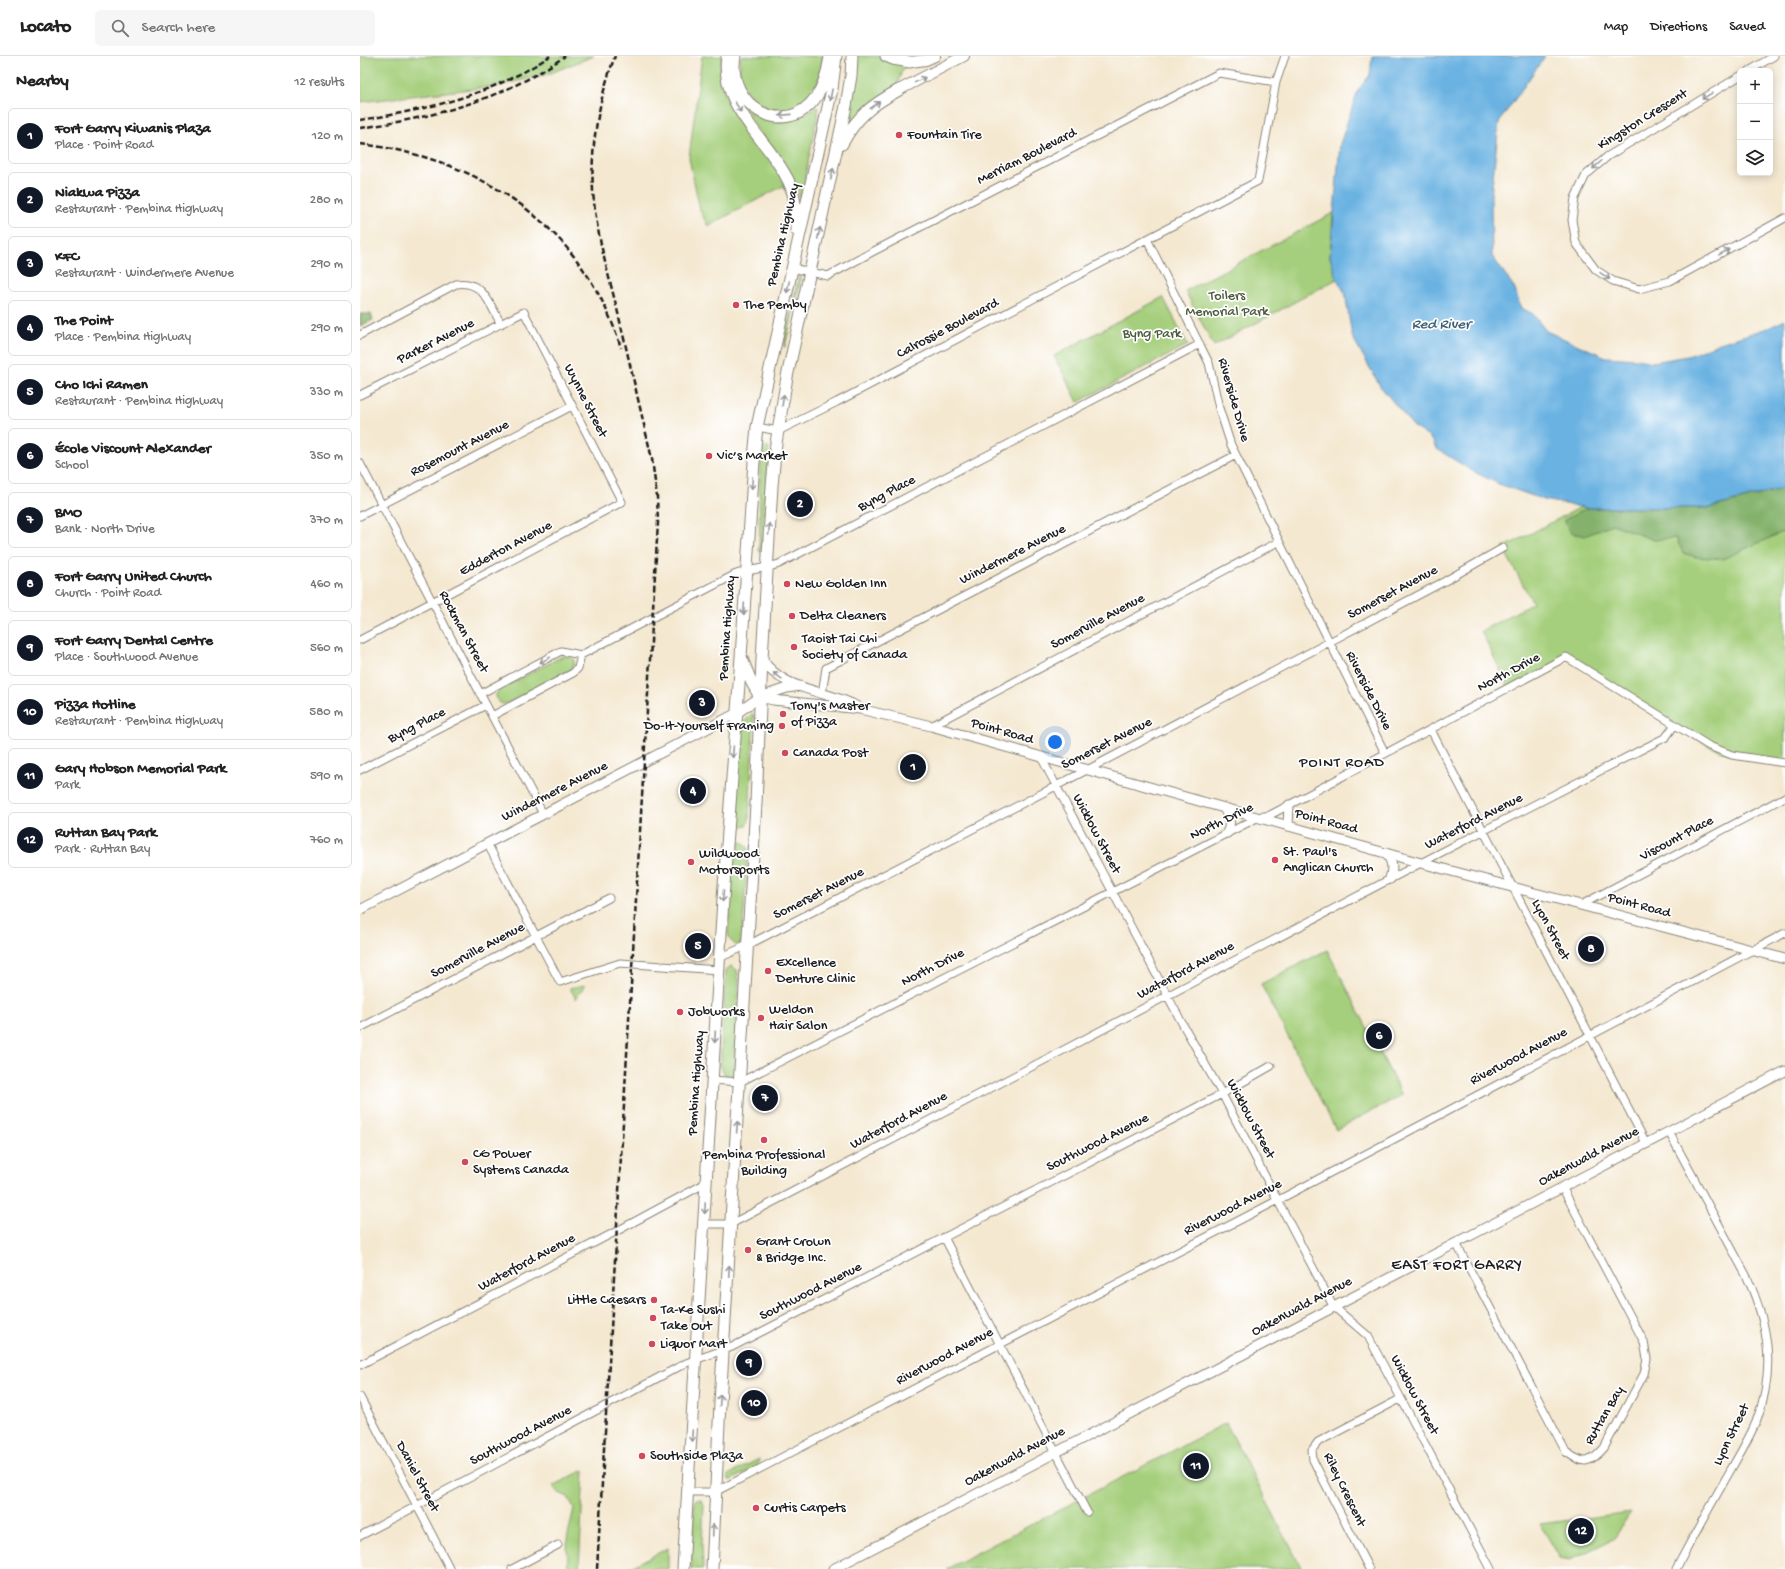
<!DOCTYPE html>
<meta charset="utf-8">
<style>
:root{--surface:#fff;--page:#f6f6f6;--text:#222;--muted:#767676;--line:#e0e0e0;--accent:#111827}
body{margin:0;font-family:"Gochi Hand",sans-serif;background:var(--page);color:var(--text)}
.controls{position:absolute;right:12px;top:12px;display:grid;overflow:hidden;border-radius:6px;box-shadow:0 2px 10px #0003}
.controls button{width:36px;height:36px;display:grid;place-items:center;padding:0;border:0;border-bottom:1px solid var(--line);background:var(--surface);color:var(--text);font:20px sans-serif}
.you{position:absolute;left:695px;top:686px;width:14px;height:14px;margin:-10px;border:3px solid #fff;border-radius:50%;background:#1a73e8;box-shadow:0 0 0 6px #1a73e833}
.badge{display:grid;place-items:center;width:26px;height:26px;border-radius:50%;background:var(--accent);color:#fff;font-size:13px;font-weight:700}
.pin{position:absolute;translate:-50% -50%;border:2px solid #fff;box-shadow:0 1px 4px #0006}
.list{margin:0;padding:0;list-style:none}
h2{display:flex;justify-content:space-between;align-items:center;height:52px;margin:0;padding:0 16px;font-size:17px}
h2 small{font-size:13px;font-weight:400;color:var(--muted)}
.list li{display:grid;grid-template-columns:26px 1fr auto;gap:12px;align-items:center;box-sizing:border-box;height:56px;margin:0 8px 8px;padding:0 8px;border:1px solid var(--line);border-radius:6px}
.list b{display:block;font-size:15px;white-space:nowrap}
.list p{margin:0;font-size:13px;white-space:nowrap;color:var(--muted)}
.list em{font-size:13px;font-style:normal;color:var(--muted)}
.icon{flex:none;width:22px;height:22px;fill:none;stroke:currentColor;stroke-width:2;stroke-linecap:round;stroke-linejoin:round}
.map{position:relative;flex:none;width:1425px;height:1513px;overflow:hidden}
header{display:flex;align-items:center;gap:24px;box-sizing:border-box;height:56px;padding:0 20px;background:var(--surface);border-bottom:1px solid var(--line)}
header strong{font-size:19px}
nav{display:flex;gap:22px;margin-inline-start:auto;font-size:14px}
.search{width:280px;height:36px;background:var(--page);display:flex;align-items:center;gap:10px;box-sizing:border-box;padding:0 14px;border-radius:6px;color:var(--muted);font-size:15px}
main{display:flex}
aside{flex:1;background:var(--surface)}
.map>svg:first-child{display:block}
.green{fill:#a5cf7c;stroke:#60764c}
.forest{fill:#84b26c;stroke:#506744}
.water{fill:#6ab2e2;stroke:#43677f}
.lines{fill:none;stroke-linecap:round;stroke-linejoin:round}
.minor-casing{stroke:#888276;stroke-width:9}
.tertiary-casing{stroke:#888276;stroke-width:11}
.secondary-casing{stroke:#888276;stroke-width:12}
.primary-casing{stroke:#888276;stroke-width:13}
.minor{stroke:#fff;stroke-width:7}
.tertiary{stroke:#fff;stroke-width:9}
.secondary{stroke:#fff;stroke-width:10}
.primary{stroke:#fff;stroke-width:11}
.rail{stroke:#1c1c1c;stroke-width:2.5;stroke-dasharray:6 3;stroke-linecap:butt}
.oneway{stroke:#999}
.poi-dot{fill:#d1495b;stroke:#fff;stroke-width:1.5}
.labels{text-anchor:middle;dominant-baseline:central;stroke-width:3.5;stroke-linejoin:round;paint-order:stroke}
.street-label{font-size:14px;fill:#1c1c1c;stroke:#fff}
.poi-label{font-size:14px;fill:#1c1c1c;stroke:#fff;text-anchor:start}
.park-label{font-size:14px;fill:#4c5b3e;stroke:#fff}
.water-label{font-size:15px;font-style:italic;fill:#3f6075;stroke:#fff}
.neighbourhood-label{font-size:15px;letter-spacing:1px;fill:#1c1c1c;stroke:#fff}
.quarter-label{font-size:16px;letter-spacing:1px;fill:#1c1c1c;stroke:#fff}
</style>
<header>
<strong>Locato</strong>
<div class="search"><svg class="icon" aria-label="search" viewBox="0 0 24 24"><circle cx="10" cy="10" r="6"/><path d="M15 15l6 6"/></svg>Search here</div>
<nav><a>Map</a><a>Directions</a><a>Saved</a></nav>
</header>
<main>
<aside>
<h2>Nearby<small>12 results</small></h2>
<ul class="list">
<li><span class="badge">1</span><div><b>Fort Garry Kiwanis Plaza</b><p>Place · Point Road</p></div><em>120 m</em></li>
<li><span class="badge">2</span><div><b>Niakwa Pizza</b><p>Restaurant · Pembina Highway</p></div><em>280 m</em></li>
<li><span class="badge">3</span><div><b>KFC</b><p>Restaurant · Windermere Avenue</p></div><em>290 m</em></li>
<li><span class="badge">4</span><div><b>The Point</b><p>Place · Pembina Highway</p></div><em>290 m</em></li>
<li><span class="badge">5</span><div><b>Cho Ichi Ramen</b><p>Restaurant · Pembina Highway</p></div><em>330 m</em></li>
<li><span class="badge">6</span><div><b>École Viscount Alexander</b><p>School</p></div><em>350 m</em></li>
<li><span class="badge">7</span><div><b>BMO</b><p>Bank · North Drive</p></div><em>370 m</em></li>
<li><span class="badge">8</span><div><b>Fort Garry United Church</b><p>Church · Point Road</p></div><em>460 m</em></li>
<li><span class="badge">9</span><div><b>Fort Garry Dental Centre</b><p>Place · Southwood Avenue</p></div><em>560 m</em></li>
<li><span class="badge">10</span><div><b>Pizza Hotline</b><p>Restaurant · Pembina Highway</p></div><em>580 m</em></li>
<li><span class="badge">11</span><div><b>Gary Hobson Memorial Park</b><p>Park</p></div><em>590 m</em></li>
<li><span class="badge">12</span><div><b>Ruttan Bay Park</b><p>Park · Ruttan Bay</p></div><em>760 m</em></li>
</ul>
</aside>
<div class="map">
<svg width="1425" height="1513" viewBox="0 0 1425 1513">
<rect width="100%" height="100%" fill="#fff"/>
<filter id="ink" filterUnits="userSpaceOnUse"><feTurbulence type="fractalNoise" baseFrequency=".025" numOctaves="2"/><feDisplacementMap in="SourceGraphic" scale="8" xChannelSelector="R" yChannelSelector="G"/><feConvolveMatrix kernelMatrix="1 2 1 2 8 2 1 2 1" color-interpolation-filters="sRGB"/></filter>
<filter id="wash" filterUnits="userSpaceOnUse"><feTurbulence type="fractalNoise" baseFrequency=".012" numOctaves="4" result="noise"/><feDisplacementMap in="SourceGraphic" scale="16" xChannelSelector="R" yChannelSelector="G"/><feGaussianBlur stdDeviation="0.9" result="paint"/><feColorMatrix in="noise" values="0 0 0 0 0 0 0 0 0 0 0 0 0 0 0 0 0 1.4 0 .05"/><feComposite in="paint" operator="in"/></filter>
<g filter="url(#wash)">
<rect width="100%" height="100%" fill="#f4e8d0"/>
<path class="green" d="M0 0H234L188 18 137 30 0 46Z
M342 0H362C350 57 415 90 428 139L423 130 348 170 340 154 329 102Z
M381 0H463C462 13 460 27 452 38 436 61 404 59 389 38 386 35 383 31 382 28 379 20 379 8 381 0Z
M492 0H526L550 6 542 14 537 30 513 50 475 101Z
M383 50 389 55 402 62 410 64 445 58 455 51 459 52 441 141H439L438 135 386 56Z
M973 157 970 201 977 223 854 290 825 235Z
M439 219 441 222 425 291H424L425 281Z
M803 241 828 289 718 346 694 300Z
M409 390 401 496 399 495 400 415 402 392Z
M1425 432V707L1372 699 1349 690 1206 601 1149 632 1121 575 1173 547 1143 492 1221 451 1349 452Z
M203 600H209L214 604V609L211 614 145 648C139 648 136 644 136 638L140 633Z
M392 658 394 659 389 765 386 770 381 771 377 769 374 764 380 675 384 666Z
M381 786 385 788 388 792 382 886 377 890 370 884 368 878 373 791 376 787Z
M967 894 1042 1039 976 1074 901 928Z
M371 910 377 914 379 923 374 1012 373 1019 370 1021 365 1019 360 1009 366 914Z
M225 929 216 943 210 932Z
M866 1367 942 1513H586Z
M399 1403 398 1410 371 1424 368 1423V1419Z
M224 1414 219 1513H208L207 1484 214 1452 208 1441 197 1436 194 1429Z
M338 1443 342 1444 344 1449 342 1488 343 1513H331L334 1452 335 1444Z
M1271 1456 1253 1483 1210 1504 1200 1502 1180 1468Z
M308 1492V1513H267Z"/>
<path class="forest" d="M0 258H11L13 264 0 270Z
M1425 432V475L1363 503 1336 501 1323 497 1316 482 1294 484 1252 468 1225 480 1211 477 1204 464 1227 452H1349Z"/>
<path class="water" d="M1012 0H1185L1139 66 1131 140 1132 200 1154 231 1161 252 1173 258 1186 275 1246 301 1277 303 1293 306 1328 300 1360 287 1408 272 1425 264V432L1349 452H1227L1184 444 1139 428 1114 416 1077 393 1070 382 1054 371 1020 330 992 280 985 237 977 223 970 201 980 88 998 34 1010 19Z"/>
</g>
<g filter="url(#ink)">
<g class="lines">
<g class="minor-casing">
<path id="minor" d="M925 0 916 26 898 125 787 183 849 307 859 352 871 389 1025 697
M1389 15 1414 0
M1380 20 1248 100 1226 119 1215 142 1212 164 1216 187 1236 214 1253 225 1279 233 1310 225 1425 162
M432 212 468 220 514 195 859 17 916 26
M0 279 96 228C123 223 130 249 141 268
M0 339 164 256 262 446 0 584
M397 371 418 375 477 346 787 183
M0 407 183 758
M0 460 212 350
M120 638 201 595 221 599 374 519C389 513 404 513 419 508L840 288
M462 638 466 612 876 399
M132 660 213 617 218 612 221 599
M571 670 918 486
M1071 674 1286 1087
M681 701 822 967 862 1038 973 1250 1008 1280 1131 1513
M0 714 126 649
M127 787 200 926 260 907 359 914
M1221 849 1425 741
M359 902 388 889 727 714 1085 525 1143 492
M0 972 249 842
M352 1024 380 1026 899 761 910 759 929 749 1206 601 1349 690 1372 699 1425 707
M1309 1076 1387 1221C1409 1269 1416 1315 1396 1366 1388 1385 1376 1404 1366 1422 1349 1452 1332 1483 1316 1513
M344 1168H371L1080 797 1306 681 1314 670
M584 1181 727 1456
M1096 1187 1206 1396C1224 1409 1230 1408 1244 1392L1284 1318 1287 1303 1284 1286 1202 1131
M0 1309 257 1175 346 1127
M0 1341 90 1513
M328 1436H355L926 1140 1425 877
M0 1480 326 1307 372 1291 862 1038 911 1010
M152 1513 198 1489
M1009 1513 953 1404 952 1394 958 1386 1040 1343"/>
</g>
<g class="tertiary-casing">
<path id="tertiary" d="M402 603C422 635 464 633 496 650
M400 641 413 644 500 653 571 670 1061 807 1425 903
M864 752C869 762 872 767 867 777
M928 770 929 749
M1026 797C1033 806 1033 812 1030 823
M0 854 377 657 400 641 427 632 440 630
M473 1513 1425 1015"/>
</g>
<g class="secondary-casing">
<path id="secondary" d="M550 6 566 4 575 0
M539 34 604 0"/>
</g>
<g class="primary-casing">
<path id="primary" d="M367 0C359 52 410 84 429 126 436 141 436 158 436 174
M375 0C366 50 425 85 456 41 464 30 468 14 470 1
M526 0 533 3 550 6
M482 88C496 61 513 48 539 34
M382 603 391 625 400 641
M323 1513 363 843 381 601 395 391 397 371 472 33 476 0
M352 1513 360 1347 396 748 402 603 412 430 416 387 427 321 486 50 491 20 492 0"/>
</g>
<use href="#minor" class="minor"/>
<use href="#tertiary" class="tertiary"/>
<use href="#secondary" class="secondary"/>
<use href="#primary" class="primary"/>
<path class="rail" d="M0 64C67 54 134 38 190 0
M0 72C72 62 145 43 205 0
M0 88C122 102 224 171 261 292
M237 1513 298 466 297 441 292 403C281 356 270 309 259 261 251 228 241 195 236 161 227 107 236 51 255 0"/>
</g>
<defs><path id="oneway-shaft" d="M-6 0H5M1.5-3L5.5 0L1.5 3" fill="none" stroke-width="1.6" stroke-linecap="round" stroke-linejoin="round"/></defs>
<g class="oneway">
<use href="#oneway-shaft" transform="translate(560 24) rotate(-26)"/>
<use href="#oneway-shaft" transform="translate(471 39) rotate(101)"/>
<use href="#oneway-shaft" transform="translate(1347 40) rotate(149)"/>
<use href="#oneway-shaft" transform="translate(515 49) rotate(-36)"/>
<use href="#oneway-shaft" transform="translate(378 51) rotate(60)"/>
<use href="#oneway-shaft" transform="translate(425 59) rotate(174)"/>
<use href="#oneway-shaft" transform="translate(1237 109) rotate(138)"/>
<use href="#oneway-shaft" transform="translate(472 118) rotate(-77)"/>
<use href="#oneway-shaft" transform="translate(459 177) rotate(-78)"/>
<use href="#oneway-shaft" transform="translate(1364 196) rotate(-29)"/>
<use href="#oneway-shaft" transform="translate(1245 220) rotate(35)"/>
<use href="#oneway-shaft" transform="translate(428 231) rotate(102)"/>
<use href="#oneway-shaft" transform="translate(423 344) rotate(-81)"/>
<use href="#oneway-shaft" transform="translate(392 427) rotate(94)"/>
<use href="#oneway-shaft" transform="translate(409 473) rotate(-86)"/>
<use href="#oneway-shaft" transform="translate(384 553) rotate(93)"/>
<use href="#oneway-shaft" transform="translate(185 604) rotate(152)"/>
<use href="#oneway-shaft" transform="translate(418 620) rotate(-144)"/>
<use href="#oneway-shaft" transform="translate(373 696) rotate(94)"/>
<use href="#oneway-shaft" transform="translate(363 840) rotate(95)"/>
<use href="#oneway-shaft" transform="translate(355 981) rotate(93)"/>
<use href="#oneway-shaft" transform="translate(377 1071) rotate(-86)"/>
<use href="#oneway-shaft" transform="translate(345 1152) rotate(93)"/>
<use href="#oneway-shaft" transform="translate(369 1215) rotate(-88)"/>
<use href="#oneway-shaft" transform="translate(360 1344) rotate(-86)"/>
<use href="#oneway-shaft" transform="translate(332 1380) rotate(93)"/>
<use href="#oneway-shaft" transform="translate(353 1474) rotate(-87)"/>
</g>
</g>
<g class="poi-dot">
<circle cx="539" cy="79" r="4"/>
<circle cx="376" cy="249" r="4"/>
<circle cx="349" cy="400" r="4"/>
<circle cx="427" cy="528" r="4"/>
<circle cx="432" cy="560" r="4"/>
<circle cx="434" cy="591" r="4"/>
<circle cx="423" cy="658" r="4"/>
<circle cx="422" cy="670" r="4"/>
<circle cx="425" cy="697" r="4"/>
<circle cx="915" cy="804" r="4"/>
<circle cx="331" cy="806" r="4"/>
<circle cx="408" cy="915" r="4"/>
<circle cx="320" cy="956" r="4"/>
<circle cx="401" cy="962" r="4"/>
<circle cx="404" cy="1084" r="4"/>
<circle cx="105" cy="1106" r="4"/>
<circle cx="388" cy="1194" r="4"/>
<circle cx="294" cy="1244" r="4"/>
<circle cx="293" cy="1262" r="4"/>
<circle cx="292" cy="1288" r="4"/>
<circle cx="282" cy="1400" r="4"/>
<circle cx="396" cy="1452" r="4"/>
</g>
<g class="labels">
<g class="street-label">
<text transform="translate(1283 64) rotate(-32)">Kingston Crescent</text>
<text transform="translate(667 101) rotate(-27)">Merriam Boulevard</text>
<text transform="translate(424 179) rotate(-77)">Pembina Highway</text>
<text transform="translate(588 273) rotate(-28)">Calrossie Boulevard</text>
<text transform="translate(76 286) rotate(-27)">Parker Avenue</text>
<text transform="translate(873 344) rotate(74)">Riverside Drive</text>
<text transform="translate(225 345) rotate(63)">Wynne Street</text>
<text transform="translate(100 393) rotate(-27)">Rosemount Avenue</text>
<text transform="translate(527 438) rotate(-28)">Byng Place</text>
<text transform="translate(146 493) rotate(-28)">Edderton Avenue</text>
<text transform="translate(653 499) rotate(-27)">Windermere Avenue</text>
<text transform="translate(1033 537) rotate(-28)">Somerset Avenue</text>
<text transform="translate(738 566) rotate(-28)">Somerville Avenue</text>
<text transform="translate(368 572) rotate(-86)">Pembina Highway</text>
<text transform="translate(103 576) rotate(62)">Rockman Street</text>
<text transform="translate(1149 617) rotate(-28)">North Drive</text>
<text transform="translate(1008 635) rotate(63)">Riverside Drive</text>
<text transform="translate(57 670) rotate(-27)">Byng Place</text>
<text transform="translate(642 676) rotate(16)">Point Road</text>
<text transform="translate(747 688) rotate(-27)">Somerset Avenue</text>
<text transform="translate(195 736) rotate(-27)">Windermere Avenue</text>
<text transform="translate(862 766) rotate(-26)">North Drive</text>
<text transform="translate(966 766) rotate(15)">Point Road</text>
<text transform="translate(1114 766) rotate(-27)">Waterford Avenue</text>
<text transform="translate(736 778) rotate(62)">Wicklow Street</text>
<text transform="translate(1317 783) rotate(-28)">Viscount Place</text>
<text transform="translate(459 838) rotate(-27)">Somerset Avenue</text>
<text transform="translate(1279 850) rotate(15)">Point Road</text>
<text transform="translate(1190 874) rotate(62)">Lyon Street</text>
<text transform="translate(118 895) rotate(-28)">Somerville Avenue</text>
<text transform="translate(573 912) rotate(-27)">North Drive</text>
<text transform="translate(826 915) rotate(-28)">Waterford Avenue</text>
<text transform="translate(1159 1001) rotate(-28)">Riverwood Avenue</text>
<text transform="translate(337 1027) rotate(-86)">Pembina Highway</text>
<text transform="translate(890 1063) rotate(62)">Wicklow Street</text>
<text transform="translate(539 1065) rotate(-28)">Waterford Avenue</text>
<text transform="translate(738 1087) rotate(-27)">Southwood Avenue</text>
<text transform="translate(1229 1101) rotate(-28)">Oakenwald Avenue</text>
<text transform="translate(873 1152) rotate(-27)">Riverwood Avenue</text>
<text transform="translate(167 1207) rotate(-28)">Waterford Avenue</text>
<text transform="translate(451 1236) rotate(-27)">Southwood Avenue</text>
<text transform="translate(942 1251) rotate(-28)">Oakenwald Avenue</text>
<text transform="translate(585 1301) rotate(-28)">Riverwood Avenue</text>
<text transform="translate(1054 1339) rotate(62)">Wicklow Street</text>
<text transform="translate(1245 1360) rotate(-60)">Ruttan Bay</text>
<text transform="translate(1372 1379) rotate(-64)">Lyon Street</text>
<text transform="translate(161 1380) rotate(-28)">Southwood Avenue</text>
<text transform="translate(655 1401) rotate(-28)">Oakenwald Avenue</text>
<text transform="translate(57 1421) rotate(62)">Daniel Street</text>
<text transform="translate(984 1434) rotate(64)">Riley Crescent</text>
</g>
<g class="poi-label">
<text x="547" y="79">Fountain Tire</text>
<text x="384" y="249">The Pemby</text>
<text x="357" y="400">Vic’s Market</text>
<text x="435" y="528">New Golden Inn</text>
<text x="440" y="560">Delta Cleaners</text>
<text x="442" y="583">Taoist Tai Chi<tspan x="442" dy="16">Society of Canada</tspan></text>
<text x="431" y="650">Tony's Master<tspan x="431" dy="16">of Pizza</tspan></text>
<text x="414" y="670" text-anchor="end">Do-It-Yourself Framing</text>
<text x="433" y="697">Canada Post</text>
<text x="923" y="796">St. Paul's<tspan x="923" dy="16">Anglican Church</tspan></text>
<text x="339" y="798">Wildwood<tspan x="339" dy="16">Motorsports</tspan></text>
<text x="416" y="907">Excellence<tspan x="416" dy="16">Denture Clinic</tspan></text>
<text x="409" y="954">Weldon<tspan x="409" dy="16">Hair Salon</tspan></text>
<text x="328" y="956">Jobworks</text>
<text x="113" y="1098">CG Power<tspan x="113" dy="16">Systems Canada</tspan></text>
<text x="404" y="1099" text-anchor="middle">Pembina Professional<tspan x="404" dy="16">Building</tspan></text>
<text x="396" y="1186">Grant Crown<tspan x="396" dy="16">&amp; Bridge Inc.</tspan></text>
<text x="286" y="1244" text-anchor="end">Little Caesars</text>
<text x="301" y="1254">Ta-Ke Sushi<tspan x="301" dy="16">Take Out</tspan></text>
<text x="300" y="1288">Liquor Mart</text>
<text x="290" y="1400">Southside Plaza</text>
<text x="404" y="1452">Curtis Carpets</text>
</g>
<g class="park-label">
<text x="867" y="240">Toilers<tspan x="867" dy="16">Memorial Park</tspan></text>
<text x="792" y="278">Byng Park</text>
</g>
<g class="water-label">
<text x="1081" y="269">Red River</text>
</g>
<g class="neighbourhood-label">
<text x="982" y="707">POINT ROAD</text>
</g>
<g class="quarter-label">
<text x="1097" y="1210">EAST FORT GARRY</text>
</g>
</g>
</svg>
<div class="controls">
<button>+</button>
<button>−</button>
<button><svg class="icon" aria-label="layers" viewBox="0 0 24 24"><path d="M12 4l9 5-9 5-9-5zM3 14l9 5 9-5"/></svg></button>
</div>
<div class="you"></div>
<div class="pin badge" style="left:553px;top:711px">1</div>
<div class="pin badge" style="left:440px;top:448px">2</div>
<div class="pin badge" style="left:342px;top:647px">3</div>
<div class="pin badge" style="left:333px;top:735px">4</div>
<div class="pin badge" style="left:338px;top:890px">5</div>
<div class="pin badge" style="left:1019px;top:980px">6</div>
<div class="pin badge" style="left:405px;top:1042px">7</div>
<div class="pin badge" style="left:1231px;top:893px">8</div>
<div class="pin badge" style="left:389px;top:1307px">9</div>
<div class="pin badge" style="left:394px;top:1347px">10</div>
<div class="pin badge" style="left:836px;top:1410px">11</div>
<div class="pin badge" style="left:1221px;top:1475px">12</div>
</div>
</main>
